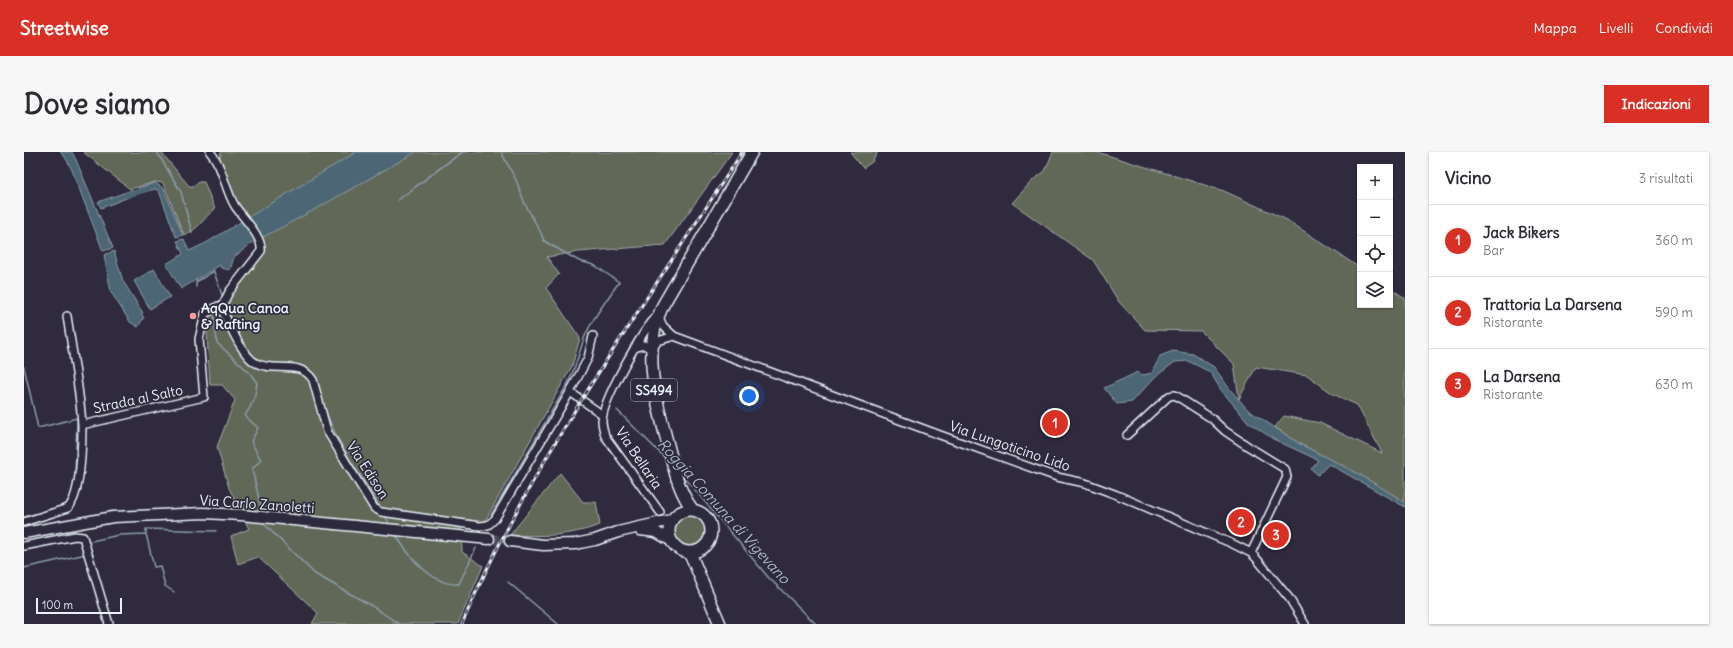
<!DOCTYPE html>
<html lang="it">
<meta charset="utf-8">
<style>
:root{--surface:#fff;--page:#f7f7f7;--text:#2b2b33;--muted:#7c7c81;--line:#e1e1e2;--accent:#d93025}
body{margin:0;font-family:Delius,sans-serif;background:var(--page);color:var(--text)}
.controls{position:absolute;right:12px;top:12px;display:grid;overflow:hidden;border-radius:0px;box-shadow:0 1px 3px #0004}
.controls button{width:36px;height:36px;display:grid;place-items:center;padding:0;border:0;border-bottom:1px solid var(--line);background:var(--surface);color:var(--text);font:20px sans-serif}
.scale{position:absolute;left:12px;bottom:10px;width:86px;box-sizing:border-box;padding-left:4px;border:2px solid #e8f1f8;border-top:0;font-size:11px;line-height:14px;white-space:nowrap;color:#e8f1f8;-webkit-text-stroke:3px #2f2a3d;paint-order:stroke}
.you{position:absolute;left:725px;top:244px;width:14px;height:14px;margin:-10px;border:3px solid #fff;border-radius:50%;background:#1a73e8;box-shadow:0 0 0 6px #1a73e833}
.badge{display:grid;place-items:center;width:26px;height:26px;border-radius:50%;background:var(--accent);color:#fff;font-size:13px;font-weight:700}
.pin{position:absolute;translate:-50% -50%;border:2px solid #fff;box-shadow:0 1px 4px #0006}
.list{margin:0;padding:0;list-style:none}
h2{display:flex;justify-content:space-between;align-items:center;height:52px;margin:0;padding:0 16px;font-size:17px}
h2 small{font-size:13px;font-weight:400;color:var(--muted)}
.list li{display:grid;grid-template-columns:26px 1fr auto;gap:12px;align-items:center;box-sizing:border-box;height:72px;padding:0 16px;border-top:1px solid var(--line)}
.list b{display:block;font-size:15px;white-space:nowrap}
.list p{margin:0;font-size:13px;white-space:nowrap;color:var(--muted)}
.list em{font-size:13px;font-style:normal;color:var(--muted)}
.icon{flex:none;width:22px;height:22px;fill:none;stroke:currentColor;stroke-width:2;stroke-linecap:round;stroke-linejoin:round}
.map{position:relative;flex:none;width:1381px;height:472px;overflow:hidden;border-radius:0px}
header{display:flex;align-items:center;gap:24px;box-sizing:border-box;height:56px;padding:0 20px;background:var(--accent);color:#fff}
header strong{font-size:19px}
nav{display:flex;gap:22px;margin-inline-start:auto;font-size:14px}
.intro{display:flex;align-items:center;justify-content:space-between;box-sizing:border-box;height:96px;padding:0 24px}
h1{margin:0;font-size:28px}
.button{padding:10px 18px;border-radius:0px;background:var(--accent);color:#fff;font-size:14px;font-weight:700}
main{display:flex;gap:24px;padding:0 24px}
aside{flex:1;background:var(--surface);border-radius:0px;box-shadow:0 1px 3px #0004}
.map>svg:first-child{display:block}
.green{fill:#626759;stroke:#a5aca8}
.water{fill:#4d6675;stroke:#8b9ea9}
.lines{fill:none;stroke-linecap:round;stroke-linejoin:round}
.stream{stroke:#8b9ea9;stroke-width:1.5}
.canal{stroke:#4d6675;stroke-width:6}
.secondary-tunnel{stroke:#4b4859;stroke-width:10;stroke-dasharray:10 5;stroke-linecap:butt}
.street-casing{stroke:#e8f1f8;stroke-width:10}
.secondary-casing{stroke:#e8f1f8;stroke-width:13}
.primary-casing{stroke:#e8f1f8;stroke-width:14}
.street{stroke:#2f2a3d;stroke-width:7}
.secondary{stroke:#2f2a3d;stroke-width:10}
.primary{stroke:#2f2a3d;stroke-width:11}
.rail-casing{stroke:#e8f1f8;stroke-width:3}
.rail{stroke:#2f2a3d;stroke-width:1.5;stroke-dasharray:4.5;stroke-linecap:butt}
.poi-dot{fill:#ff9aa2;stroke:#2f2a3d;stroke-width:1.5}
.labels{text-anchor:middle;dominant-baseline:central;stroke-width:3.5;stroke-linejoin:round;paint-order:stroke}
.shield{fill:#2f2a3d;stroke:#b0b5c0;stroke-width:1}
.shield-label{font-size:13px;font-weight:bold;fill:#e8f1f8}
.poi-label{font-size:14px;font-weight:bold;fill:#e8f1f8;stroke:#2f2a3d;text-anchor:start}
.street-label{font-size:14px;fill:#e8f1f8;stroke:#2f2a3d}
.water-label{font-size:15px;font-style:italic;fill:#aab9c4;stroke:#2f2a3d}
</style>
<header>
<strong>Streetwise</strong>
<nav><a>Mappa</a><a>Livelli</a><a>Condividi</a></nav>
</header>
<div class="intro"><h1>Dove siamo</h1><a class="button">Indicazioni</a></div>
<main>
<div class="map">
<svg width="1381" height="472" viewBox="0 0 1381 472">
<rect width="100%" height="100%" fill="#2f2a3d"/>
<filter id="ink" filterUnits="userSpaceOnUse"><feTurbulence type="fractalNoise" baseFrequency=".025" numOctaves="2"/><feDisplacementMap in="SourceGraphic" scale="8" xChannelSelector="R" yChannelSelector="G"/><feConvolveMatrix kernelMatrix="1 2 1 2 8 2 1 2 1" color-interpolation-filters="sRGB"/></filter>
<g filter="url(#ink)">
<path class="green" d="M59 0H137L165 34H169L175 30H180L191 57C178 67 176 77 160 83L139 31 131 30 106 37Z
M197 0H708L641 93 554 100 523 105 535 122 522 136 556 186 548 214 460 371 437 367 438 400 459 414 434 472H288L294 461 234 405 214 412 207 384 225 377 205 336 193 295 211 248 198 233H186L182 165 201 156 207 143 241 96 202 31 195 9Z
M826 0H854L848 10 839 16Z
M1029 0H1073L1200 39 1263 68 1336 116V153H1366V136L1381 146V350L1333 321 1276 292 1251 275 1260 264 1296 271 1358 301 1333 253 1309 242 1283 223 1232 215 1215 247 1210 212 1177 179 1121 178 1095 150 1069 108 988 51 1007 30 1021 19Z
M536 321 559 350H572L576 373C542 385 520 384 486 383Z
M649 378a16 16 0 1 1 32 0a16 16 0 1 1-32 0Z"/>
<path class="water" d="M36 0H48L52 8 89 96 79 99 48 18 41 5Z
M332 0H392L292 57 228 91 210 105 206 118 197 116 196 113 157 137 142 112 159 102 153 89 160 87 165 99 182 91Z
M131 31 139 36 159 83 152 85 135 39 131 37 116 41 114 36Z
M108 38 110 43 77 56 74 50Z
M90 99 99 129 119 161 117 162 120 165 114 175 106 170 87 140 80 103Z
M130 117 146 145 126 157 110 129Z
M1149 199 1169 202 1190 215 1205 236 1224 258 1276 292 1333 321 1381 350V355L1305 312 1294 323 1287 317 1294 308 1249 287 1224 270 1197 238 1186 220 1164 209 1151 210 1131 225 1108 250 1093 252 1080 236 1114 220 1119 223 1128 221 1136 204Z"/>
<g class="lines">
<path class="stream" d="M133 0 157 40 168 81
M374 48C396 32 416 15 439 0
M189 117 199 146
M172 135V130L190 119
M202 153C209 172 220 197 235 209
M190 160 193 191 225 220 233 231 230 248 221 264 234 276 227 290 237 308 228 317 238 360
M241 210 251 212
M0 215 14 276 53 266 51 323
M300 254C312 291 336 322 356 355
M593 258 643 308
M656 320 744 425 792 472
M467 363 543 233C551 217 554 206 559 189 567 168 582 149 595 130L570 113 555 109 520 89 517 81 501 52 492 28 477 0
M361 364 366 373
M0 365 29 357
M240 370 241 373 291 422 348 454 375 472
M122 382 130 415 136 414 141 434 150 440
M372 383C384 403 408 434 435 432L452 396
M63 390 95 383 122 382V377L192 379
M0 416 62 402
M484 430 534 472"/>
<path class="canal" d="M103 43 123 37"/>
<path class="secondary-tunnel" d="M465 387 486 389"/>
<g class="street-casing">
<path id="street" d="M186 0C199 14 201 38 211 54 218 65 239 85 237 99L205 140 197 156
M197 156C205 171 218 204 232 211 250 221 276 207 289 228L303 279 350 356 357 360 456 374 464 373 471 367 546 240 579 263
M611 195 621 193 627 198 634 189 650 184
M546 240 564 206 569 184
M58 273 180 245 175 187 181 162 194 154 197 156
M1103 283 1145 244 1151 243 1187 266 1201 279 1225 295 1261 317 1263 325 1227 401
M636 360 581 284C580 279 578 274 578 269 578 249 619 177 634 163L639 174 650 184 916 283 1033 325 1061 331 1093 343 1209 392 1227 401 1232 406 1265 446 1281 472
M0 370 44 356C57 343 58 291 58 273 56 238 48 198 43 164
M0 394 51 384 59 385 85 472"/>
</g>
<g class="secondary-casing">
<path id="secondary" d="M616 378 632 380 646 388
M0 381 89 365 180 361 217 363 465 387
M486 389 519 393 551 392 571 388 594 380 647 368"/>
</g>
<g class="primary-casing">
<path id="primary" d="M645 379a21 21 0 1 1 42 0a21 21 0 1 1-42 0Z
M669 358C654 339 650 316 644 293 632 248 617 198 639 153L728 0
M664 400 669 408 696 472"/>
</g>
<use href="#street" class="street"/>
<use href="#secondary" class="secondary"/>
<use href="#primary" class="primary"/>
<g class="rail-casing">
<path id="rail" d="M438 472C510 303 620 154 718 0"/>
</g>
<use href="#rail" class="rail"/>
</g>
</g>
<circle class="poi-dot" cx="169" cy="164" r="4"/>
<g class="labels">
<rect class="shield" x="607" y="227" width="46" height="22" rx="3"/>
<g class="shield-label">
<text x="630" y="238">SS494</text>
</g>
<g class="poi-label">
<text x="177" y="156">AqQua Canoa<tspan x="177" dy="16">&amp; Rafting</tspan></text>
</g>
<g class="street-label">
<text transform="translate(114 247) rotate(-12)">Strada al Salto</text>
<text transform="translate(986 294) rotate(19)">Via Lungoticino Lido</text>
<text transform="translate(615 306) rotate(56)">Via Bellaria</text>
<text transform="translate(344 318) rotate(57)">Via Edison</text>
<text transform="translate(233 352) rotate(4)">Via Carlo Zanoletti</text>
</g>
<g class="water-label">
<text transform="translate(700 359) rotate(48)">Roggia Comuna di Vigevano</text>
</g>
</g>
</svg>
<div class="controls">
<button>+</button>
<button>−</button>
<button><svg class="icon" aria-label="locate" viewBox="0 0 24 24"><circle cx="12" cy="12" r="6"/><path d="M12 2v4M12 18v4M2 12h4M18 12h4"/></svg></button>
<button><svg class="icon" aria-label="layers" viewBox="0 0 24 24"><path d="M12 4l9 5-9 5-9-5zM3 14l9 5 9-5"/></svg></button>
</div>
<div class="scale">100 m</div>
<div class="you"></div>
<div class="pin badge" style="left:1031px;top:271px">1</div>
<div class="pin badge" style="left:1217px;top:370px">2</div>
<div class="pin badge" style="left:1252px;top:383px">3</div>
</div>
<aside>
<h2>Vicino<small>3 risultati</small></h2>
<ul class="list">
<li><span class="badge">1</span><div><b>Jack Bikers</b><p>Bar</p></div><em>360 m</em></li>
<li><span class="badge">2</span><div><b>Trattoria La Darsena</b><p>Ristorante</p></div><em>590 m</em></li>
<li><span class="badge">3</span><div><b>La Darsena</b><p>Ristorante</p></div><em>630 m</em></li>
</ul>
</aside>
</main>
